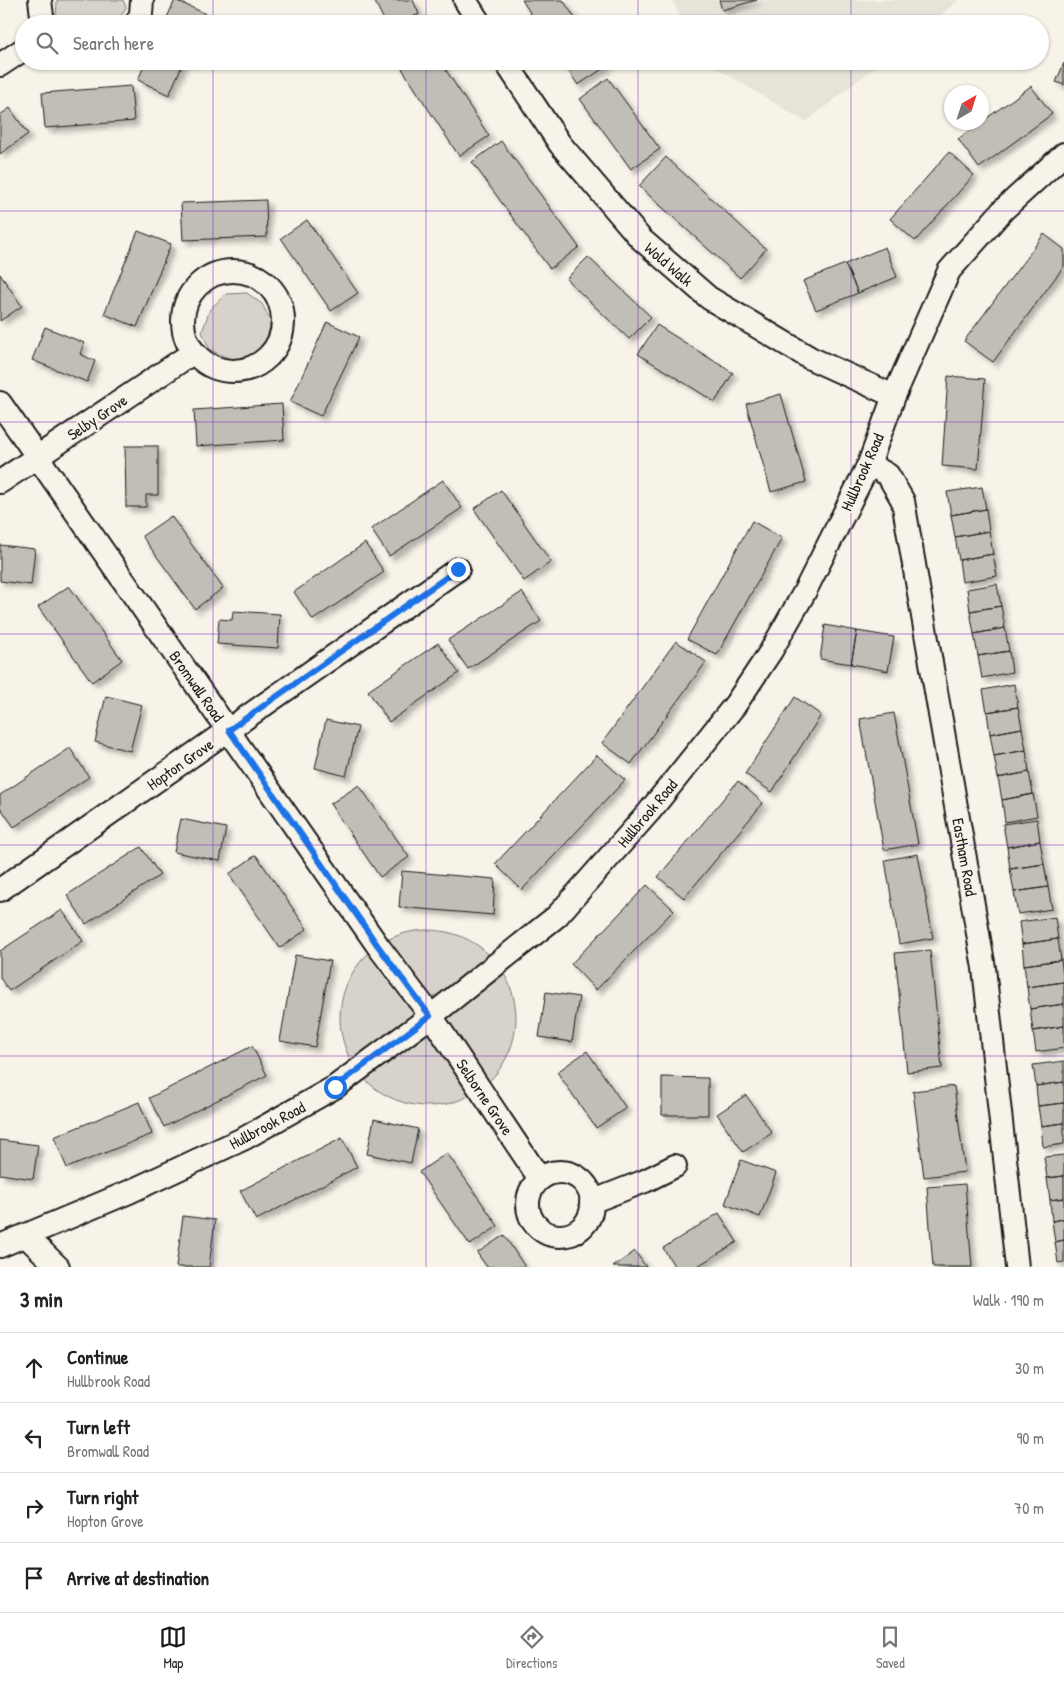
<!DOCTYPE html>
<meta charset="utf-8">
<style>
:root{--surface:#fff;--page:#f2f2f2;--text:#222;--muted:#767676;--line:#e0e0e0;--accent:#1c1c1c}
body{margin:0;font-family:"Patrick Hand",sans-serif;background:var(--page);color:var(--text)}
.compass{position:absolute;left:944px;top:85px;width:45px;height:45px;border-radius:50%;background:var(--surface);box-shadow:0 1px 4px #0004;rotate:39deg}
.stop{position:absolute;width:15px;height:15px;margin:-11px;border:4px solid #1a73e8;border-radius:50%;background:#fff}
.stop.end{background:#1a73e8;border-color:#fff;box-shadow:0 1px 5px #0008}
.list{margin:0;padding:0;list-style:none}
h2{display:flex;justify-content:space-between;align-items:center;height:65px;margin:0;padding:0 20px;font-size:21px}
h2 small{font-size:16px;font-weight:400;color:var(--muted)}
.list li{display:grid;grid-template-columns:32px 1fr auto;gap:15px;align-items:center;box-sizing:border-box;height:70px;padding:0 20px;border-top:1px solid var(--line)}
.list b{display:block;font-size:19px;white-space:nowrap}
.list p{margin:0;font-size:16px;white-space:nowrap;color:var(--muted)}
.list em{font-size:16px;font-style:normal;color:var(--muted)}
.icon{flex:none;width:28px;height:28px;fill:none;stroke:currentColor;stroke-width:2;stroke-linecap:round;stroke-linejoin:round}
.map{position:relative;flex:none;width:1064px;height:1267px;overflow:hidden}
.search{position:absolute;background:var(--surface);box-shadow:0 1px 4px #0004;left:15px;right:15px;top:15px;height:55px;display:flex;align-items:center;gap:12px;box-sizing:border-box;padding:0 18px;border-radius:28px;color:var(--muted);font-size:19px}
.sheet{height:345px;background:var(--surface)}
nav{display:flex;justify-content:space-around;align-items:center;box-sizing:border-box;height:70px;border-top:1px solid var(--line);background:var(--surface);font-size:14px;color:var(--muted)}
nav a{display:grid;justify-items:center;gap:2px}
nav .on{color:var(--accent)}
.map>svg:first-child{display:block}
.built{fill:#e6e3d9}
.green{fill:#d7d3cb;stroke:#7a7874}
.building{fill:#c0beb5;stroke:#1c1c1c;filter:url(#shadow)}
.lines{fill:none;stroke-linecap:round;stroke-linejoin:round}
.street-casing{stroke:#1c1c1c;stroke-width:26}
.street{stroke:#f7f3e8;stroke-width:22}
.route{stroke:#1a73e8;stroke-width:6}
.grid{fill:none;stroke:#7b2cbf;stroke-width:1;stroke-opacity:0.55}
.labels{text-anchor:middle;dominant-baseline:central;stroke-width:4;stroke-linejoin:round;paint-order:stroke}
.street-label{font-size:16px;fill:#1c1c1c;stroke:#f7f3e8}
</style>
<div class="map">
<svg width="1064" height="1267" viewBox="0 0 1064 1267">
<defs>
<filter id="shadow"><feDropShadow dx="4.5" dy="4.5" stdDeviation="2.5" flood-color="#0004"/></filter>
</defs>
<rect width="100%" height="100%" fill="#f7f3e8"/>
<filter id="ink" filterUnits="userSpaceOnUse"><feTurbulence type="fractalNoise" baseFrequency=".02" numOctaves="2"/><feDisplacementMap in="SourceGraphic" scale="10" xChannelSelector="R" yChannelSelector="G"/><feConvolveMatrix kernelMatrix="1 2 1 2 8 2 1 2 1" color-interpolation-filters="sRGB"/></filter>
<g filter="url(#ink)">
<path class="built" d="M672 0H959L929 24H684Z
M705 61H882L806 122Z"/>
<path class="green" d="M57 0H123L126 7 117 24H60L56 20Z
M247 293 262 304 271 321 267 342 255 354 238 361 226 357 210 350 202 332 210 309 226 294Z
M340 1018a88 88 0 1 1 176 0a88 88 0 1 1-176 0Z"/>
<path class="building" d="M175 0 206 14 202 24H164Z
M374 0H413L419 14 398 24H386Z
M522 0H563L579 24H537Z
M719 0H757L722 10Z
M146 61H184L169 95 138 80Z
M397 61H440L489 136 459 156Z
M562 61H604L607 66 578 85Z
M1064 63V85L1056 82Z
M608 78 660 149 631 169 580 99Z
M131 86 134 121 45 128 42 93Z
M1031 86 1052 114 979 168 958 139Z
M10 108 28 134 0 154V115Z
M501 141 579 247 550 269 472 162Z
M949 152 974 175 915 241 890 219Z
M666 157 766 249 740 278 639 186Z
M266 200 267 237 183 240 181 203Z
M307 220 358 293 331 311 281 238Z
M138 231 171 244 137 327 104 314Z
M1044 234 1064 249V266L993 362 964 341Z
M885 247 897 277 858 293 845 264Z
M588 257 651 317 629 339 566 279Z
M845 264 858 293 816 310 803 281Z
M0 274 22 306 0 321Z
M327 322 359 337 321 416 290 402Z
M657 325 733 373 715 402 638 354Z
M45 327 84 343 80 354 95 361 87 382 32 360Z
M948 376 985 379 978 469 942 466Z
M781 394 806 482 771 492 746 404Z
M282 404 284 440 196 446 194 410Z
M125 446H158V495H146V507H126Z
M443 480 462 508 389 556 371 529Z
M982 487 986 509 951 515 947 492Z
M501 490 551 562 524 581 474 509Z
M986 509 989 531 955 537 951 515Z
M171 516 223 588 195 609 142 536Z
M752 521 782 538 717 655 687 639Z
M989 531 993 554 959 560 955 537Z
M365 543 384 572 313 620 294 592Z
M0 545 35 549 31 585 0 581Z
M993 554 997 576 962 582 959 560Z
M997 584 1001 606 970 611 967 589Z
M69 586 122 660 92 682 38 607Z
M522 592 541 621 468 669 448 640Z
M1001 606 1005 628 974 634 970 611Z
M233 611 280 614 278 648 217 644 219 619 232 620Z
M825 625 857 631 851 664 820 659Z
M1005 628 1009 651 978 656 974 634Z
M857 631 894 637 888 671 851 664Z
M676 641 706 662 631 764 602 743Z
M438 643 459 673 389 722 368 691Z
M1009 651 1012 672 982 678 978 656Z
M1014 684 1018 707 987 712 983 690Z
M106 696 142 705 130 751 95 742Z
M795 697 821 715 772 792 745 774Z
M1018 707 1022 728 990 734 987 712Z
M894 713 918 844 884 850 860 719Z
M326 720 358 727 346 776 315 768Z
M1022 728 1026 750 994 756 990 734Z
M70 748 89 777 14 827 0 807V795Z
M1026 750 1029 772 998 778 994 756Z
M597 755 625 780 522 890 495 864Z
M1029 772 1033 794 1002 800 998 778Z
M738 781 763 803 684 898 658 877Z
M359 785 409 857 380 877 330 804Z
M1033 794 1037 816 1005 822 1002 800Z
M181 819 226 828 220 861 174 852Z
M1037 819 1040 841 1007 847 1003 824Z
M1040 841 1044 864 1010 869 1007 847Z
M141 847 160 875 86 924 67 895Z
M918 854 933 938 899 944 885 860Z
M256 855 307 929 280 948 229 874Z
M1044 864 1048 887 1014 892 1010 869Z
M402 871 495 879 493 915 399 907Z
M647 885 674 910 596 990 571 964Z
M1048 887 1052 909 1018 914 1014 892Z
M62 910 83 941 9 991 0 978V951Z
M1055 917 1058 939 1022 944 1019 922Z
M1058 939 1061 960 1024 965 1022 944Z
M930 950 942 1068 907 1072 895 953Z
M295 955 330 961 315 1047 280 1041Z
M1061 960 1064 982 1027 987 1024 965Z
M1064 982V1004L1030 1009 1027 987Z
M546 992 579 997 572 1042 539 1037Z
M1064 1004V1026L1033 1031 1030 1009Z
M1064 1026V1048L1036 1052 1033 1031Z
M252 1046 267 1075 164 1127 149 1098Z
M587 1051 626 1108 596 1128 557 1072Z
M1064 1061V1082L1036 1086 1033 1065Z
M662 1077 708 1078V1115H662Z
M1064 1082V1103L1038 1106 1036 1086Z
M954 1086 965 1172 924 1177 913 1091Z
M746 1095 772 1133 743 1152 717 1114Z
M139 1102 152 1134 67 1168 54 1137Z
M1064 1103V1123L1041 1126 1038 1106Z
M374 1119 418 1129 411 1163 367 1154Z
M1064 1123V1144L1043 1147 1041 1126Z
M342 1138 357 1167 256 1220 240 1191Z
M0 1140 38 1145 33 1179 0 1174Z
M447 1153 498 1226 470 1245 419 1172Z
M1064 1155V1176L1047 1178 1044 1157Z
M741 1160 776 1173 760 1217 725 1204Z
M1064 1176V1198L1050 1200 1047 1178Z
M965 1184 972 1267H933L927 1187Z
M1064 1198V1219L1052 1221 1050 1200Z
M719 1213 737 1242 696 1267H675L663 1248Z
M183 1216 215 1220 209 1267H176Z
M1064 1219V1240L1055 1242 1052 1221Z
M504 1235 525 1267H487L477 1253Z
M1064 1240V1262L1058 1263 1055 1242Z
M635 1251 646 1267H613Z"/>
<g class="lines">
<g class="street-casing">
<path id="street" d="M40 0 42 16 45 24
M465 0 480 24
M136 24 141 14 142 0
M505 61 560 144 641 239 709 298 810 358 894 396
M0 65 24 49
M183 321a50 50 0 1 1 100 0a50 50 0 1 1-100 0Z
M0 403 378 946 431 1016 540 1179
M869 464 888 475 903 501 984 968 1017 1267
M0 482 194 352
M0 890 458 569
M528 1204a32 32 0 1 1 64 0a32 32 0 1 1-64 0Z
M591 1202 645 1181 675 1166
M26 1236 58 1267
M0 1246 129 1192 245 1138 335 1087 431 1016 557 916 649 812 735 705 771 651 804 593 869 464 894 396 949 271 1003 210 1064 154"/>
</g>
<use href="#street" class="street"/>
</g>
</g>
<g class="lines" filter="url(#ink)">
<path class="route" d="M335 1087 430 1016 378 946 229 730 458 569"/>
</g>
<path class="grid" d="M213 0V24M426 0V24M638 0V24M851 0V24M213 61V1267M426 61V1267M638 61V1267M851 61V1267M0 211H1064M0 422H1064M0 634H1064M0 845H1064M0 1056H1064"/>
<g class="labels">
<g class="street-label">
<text transform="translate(669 264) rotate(41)">Wold Walk</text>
<text transform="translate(97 417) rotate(-34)">Selby Grove</text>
<text transform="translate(862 472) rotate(-66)">Hullbrook Road</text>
<text transform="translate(197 686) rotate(55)">Bromwall Road</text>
<text transform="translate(180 764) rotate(-35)">Hopton Grove</text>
<text transform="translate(647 813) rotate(-50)">Hullbrook Road</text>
<text transform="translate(965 857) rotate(80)">Eastham Road</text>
<text transform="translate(485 1097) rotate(56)">Selborne Grove</text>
<text transform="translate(267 1125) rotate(-28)">Hullbrook Road</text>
</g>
</g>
</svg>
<svg class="compass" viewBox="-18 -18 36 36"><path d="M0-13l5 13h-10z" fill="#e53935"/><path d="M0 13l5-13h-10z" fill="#767676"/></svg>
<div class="stop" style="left:335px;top:1087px"></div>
<div class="stop end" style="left:458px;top:569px"></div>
<div class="search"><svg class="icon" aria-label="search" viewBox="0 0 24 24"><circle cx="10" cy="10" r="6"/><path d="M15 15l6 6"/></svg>Search here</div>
</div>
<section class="sheet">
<h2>3 min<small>Walk · 190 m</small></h2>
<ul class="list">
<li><svg class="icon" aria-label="ahead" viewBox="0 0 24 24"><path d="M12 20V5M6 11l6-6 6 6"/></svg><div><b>Continue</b><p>Hullbrook Road</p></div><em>30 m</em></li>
<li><svg class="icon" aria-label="left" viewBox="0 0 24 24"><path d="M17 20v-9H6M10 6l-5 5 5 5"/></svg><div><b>Turn left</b><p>Bromwall Road</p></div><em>90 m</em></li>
<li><svg class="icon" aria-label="right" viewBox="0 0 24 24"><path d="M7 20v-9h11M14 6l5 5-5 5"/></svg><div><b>Turn right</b><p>Hopton Grove</p></div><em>70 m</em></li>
<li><svg class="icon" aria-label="arrive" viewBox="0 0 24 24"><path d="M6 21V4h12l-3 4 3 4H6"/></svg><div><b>Arrive at destination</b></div></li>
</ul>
</section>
<nav>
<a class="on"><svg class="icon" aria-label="map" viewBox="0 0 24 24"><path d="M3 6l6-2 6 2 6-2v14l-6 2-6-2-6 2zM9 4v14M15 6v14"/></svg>Map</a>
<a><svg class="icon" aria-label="directions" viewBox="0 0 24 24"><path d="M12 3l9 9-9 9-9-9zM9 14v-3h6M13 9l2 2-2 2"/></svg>Directions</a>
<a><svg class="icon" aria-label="saved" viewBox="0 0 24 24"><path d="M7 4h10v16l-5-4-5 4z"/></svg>Saved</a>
</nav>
